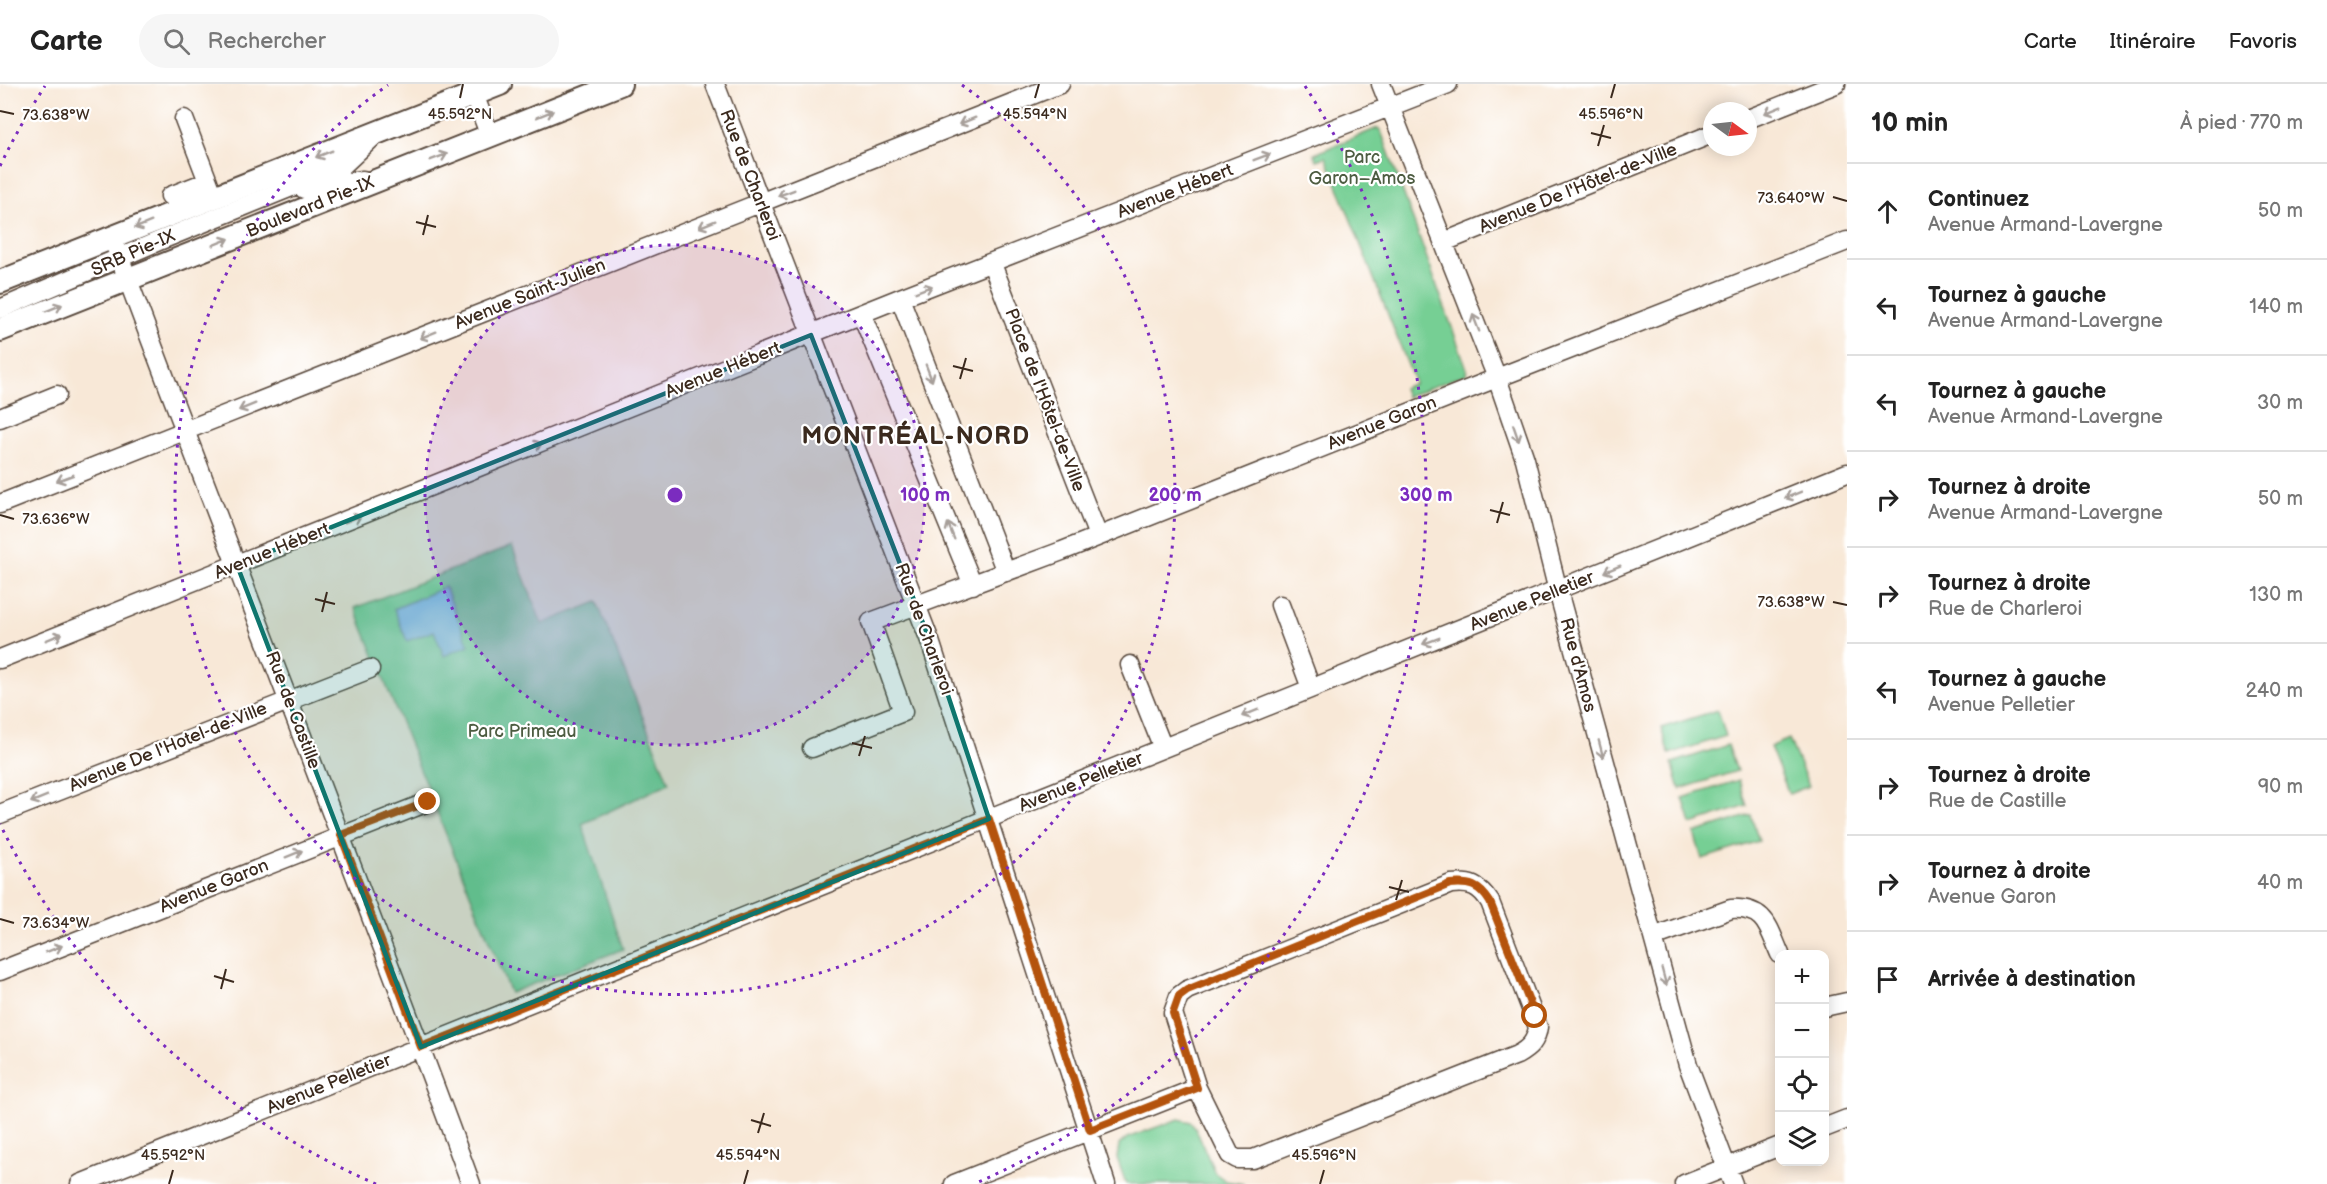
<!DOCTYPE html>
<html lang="fr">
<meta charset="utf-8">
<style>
:root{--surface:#fff;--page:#f6f6f6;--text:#222;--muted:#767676;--line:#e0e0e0}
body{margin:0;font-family:"Balsamiq Sans",sans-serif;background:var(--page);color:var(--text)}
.controls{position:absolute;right:18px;bottom:18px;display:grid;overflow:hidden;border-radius:12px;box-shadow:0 3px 15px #0003}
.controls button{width:54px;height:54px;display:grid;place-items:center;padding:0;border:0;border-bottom:2px solid var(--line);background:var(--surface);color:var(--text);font:30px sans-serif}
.compass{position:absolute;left:1703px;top:18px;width:54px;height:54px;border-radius:50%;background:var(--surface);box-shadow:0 3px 15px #0003;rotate:105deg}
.stop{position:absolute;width:18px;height:18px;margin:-14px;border:4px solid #b45309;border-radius:50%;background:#fff}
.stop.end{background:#b45309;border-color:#fff;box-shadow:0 2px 6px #0008}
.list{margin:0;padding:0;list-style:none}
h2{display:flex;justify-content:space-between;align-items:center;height:78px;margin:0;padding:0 24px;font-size:26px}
h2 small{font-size:20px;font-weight:400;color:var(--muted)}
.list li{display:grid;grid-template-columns:39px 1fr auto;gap:18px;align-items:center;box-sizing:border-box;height:96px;padding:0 24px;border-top:2px solid var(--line)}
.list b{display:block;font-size:22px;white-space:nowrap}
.list p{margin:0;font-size:20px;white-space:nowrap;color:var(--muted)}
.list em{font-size:20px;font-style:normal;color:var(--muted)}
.icon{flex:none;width:33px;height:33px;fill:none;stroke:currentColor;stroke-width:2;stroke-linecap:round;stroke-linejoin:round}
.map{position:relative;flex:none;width:1847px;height:1100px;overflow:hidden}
header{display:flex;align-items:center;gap:36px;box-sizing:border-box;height:84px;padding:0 30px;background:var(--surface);border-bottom:2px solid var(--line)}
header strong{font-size:28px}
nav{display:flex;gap:33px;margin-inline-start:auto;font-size:21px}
.search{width:420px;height:54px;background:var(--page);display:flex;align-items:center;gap:15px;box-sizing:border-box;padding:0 21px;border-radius:33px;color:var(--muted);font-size:22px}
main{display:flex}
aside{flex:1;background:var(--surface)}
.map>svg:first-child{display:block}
.green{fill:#76cf94;stroke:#587c59;stroke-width:1.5}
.water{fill:#84b6f1;stroke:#607088;stroke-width:1.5}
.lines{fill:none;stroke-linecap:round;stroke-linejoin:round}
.minor-casing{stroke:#57463a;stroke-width:21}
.major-casing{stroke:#57463a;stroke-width:26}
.minor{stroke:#fff;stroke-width:18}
.major{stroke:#fff;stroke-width:22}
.oneway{stroke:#a79f9a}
.route{stroke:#b45309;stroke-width:8}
.marked{fill:#0f766e;fill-opacity:0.2;stroke:#0f766e;stroke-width:4.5;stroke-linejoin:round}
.ticks{fill:none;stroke:#3b2a1e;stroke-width:2}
.ring{fill:none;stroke:#7b2cbf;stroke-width:3;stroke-dasharray:3 6}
.labels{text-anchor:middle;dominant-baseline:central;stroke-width:4.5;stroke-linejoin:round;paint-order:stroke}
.park-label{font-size:18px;fill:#4d5c41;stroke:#fff}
.street-label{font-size:18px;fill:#3b2a1e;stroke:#fff}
.district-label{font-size:24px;font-weight:bold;letter-spacing:1.5px;fill:#3b2a1e;stroke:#fff}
.ticks-label{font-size:15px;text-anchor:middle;fill:#3b2a1e;stroke:#fff;stroke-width:4.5;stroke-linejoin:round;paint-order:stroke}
.centre{fill:#7b2cbf;stroke:#fff;stroke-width:3}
.ring-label{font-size:18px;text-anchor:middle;font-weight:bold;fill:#7b2cbf;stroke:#fff;stroke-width:4.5;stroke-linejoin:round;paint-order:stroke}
</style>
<header>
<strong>Carte</strong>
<div class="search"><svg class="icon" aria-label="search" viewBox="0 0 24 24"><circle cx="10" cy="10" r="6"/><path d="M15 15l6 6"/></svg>Rechercher</div>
<nav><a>Carte</a><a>Itinéraire</a><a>Favoris</a></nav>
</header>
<main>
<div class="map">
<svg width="1847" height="1100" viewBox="0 0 1847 1100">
<rect width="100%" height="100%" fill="#fff"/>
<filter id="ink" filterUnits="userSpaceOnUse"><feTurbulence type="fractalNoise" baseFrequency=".0167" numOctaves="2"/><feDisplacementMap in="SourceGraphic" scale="12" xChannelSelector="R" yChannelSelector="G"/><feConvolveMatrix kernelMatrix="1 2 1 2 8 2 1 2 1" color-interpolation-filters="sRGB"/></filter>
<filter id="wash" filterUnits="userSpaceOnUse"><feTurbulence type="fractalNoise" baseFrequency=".008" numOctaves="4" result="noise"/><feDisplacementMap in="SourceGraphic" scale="24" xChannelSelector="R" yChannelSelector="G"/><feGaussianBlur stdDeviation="1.35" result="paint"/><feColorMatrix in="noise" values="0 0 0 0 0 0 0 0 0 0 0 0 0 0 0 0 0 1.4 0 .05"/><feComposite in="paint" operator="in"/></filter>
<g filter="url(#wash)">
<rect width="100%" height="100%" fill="#f8e8d7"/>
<path class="green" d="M1378 44 1381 47 1467 285 1466 290 1406 313 1403 304 1415 299 1326 73 1317 76 1314 70Z
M512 462 542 540 597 518 669 699 582 740 623 865 510 909 355 524Z
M1718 626 1726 652 1669 670 1661 644Z
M1789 655 1809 702 1789 710 1770 663Z
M1728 661 1737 687 1680 705 1672 679Z
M1739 696 1747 722 1691 740 1683 714Z
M1751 731 1759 757 1702 775 1694 749Z
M1179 1035 1191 1038 1195 1043 1215 1089 1226 1097 1244 1100H1126L1117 1074 1119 1061 1127 1054Z"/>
<path class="water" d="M445 503 469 561 444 572 434 547 407 557 394 525Z"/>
</g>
<g filter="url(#ink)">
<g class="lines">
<g class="minor-casing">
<path id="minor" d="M470 0 490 52
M715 0 930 557 1106 1100
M1381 0 1497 294 1525 375 1558 507 1688 981 1733 1100
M184 35 214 113
M1748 35 1836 0
M304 105 363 96
M170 112 208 97
M112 153C230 470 355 783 471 1100
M1444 158 1712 50
M992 180 1098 452
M900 214 1006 488
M0 225 161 156 341 83 373 53
M862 231 973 501
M0 334 57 311
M0 420 1060 0
M1280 521 1311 604
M0 575 900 214 1448 0
M1130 581 1163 664
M812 664 903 628 871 538 1062 467 1479 301 1847 157
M0 730 370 585
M1653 853 1731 825C1766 823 1768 843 1780 870
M0 887 428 718
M1824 923 1847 918
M1824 1044 1847 1035
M80 1100 1847 389
M954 1100 1197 1004 1230 1071 1237 1075H1253L1517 971C1530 964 1536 957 1538 943L1490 818C1479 801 1470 798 1451 800L1187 906 1179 912 1173 929 1197 1004
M1684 1100 1780 1062"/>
</g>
<g class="major-casing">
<path id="major" d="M0 198 500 0
M0 246 620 0"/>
</g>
<use href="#minor" class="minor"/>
<use href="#major" class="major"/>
</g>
<defs><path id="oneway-shaft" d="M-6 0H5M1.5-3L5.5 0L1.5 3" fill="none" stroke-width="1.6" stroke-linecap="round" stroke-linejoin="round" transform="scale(1.5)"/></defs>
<g class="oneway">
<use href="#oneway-shaft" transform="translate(1773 26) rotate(158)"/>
<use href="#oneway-shaft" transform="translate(545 30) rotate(-22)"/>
<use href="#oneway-shaft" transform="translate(967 37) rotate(158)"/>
<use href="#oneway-shaft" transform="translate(324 70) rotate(158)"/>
<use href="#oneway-shaft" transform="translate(439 73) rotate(-21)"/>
<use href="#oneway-shaft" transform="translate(1262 73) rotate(-21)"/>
<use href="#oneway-shaft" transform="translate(786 109) rotate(159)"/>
<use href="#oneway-shaft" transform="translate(707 140) rotate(158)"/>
<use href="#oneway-shaft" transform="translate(143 141) rotate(158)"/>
<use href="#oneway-shaft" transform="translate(221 158) rotate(-22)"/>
<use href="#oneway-shaft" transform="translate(924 205) rotate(-21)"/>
<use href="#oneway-shaft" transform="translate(54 224) rotate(-22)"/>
<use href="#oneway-shaft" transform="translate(1476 239) rotate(-111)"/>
<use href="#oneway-shaft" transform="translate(428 251) rotate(158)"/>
<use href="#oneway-shaft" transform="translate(929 289) rotate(69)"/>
<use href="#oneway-shaft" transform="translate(247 323) rotate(158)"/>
<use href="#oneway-shaft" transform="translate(1516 349) rotate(71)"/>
<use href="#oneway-shaft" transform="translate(534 362) rotate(-22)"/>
<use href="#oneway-shaft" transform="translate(65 394) rotate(159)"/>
<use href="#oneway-shaft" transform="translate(1793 411) rotate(158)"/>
<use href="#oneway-shaft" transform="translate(353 435) rotate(-22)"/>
<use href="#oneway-shaft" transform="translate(951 447) rotate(-112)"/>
<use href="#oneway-shaft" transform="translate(1612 485) rotate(158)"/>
<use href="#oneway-shaft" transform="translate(54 553) rotate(-22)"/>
<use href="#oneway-shaft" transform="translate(1431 557) rotate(159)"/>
<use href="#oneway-shaft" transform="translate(1250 629) rotate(158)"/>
<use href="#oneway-shaft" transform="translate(1601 665) rotate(75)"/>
<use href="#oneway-shaft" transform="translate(39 715) rotate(158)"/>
<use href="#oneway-shaft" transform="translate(294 770) rotate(-22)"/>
<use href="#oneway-shaft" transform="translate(54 865) rotate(-22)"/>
<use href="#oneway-shaft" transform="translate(1664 893) rotate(75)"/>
</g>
</g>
<g class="lines" filter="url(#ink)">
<path class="route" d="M428 718 341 751 421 963 989 735 1090 1046 1197 1004 1173 929 1179 912 1187 906 1450 800C1470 798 1479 801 1490 818L1535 932"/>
</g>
<path class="marked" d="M811 251 930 557 989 735 421 963 237 481Z"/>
<path class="ticks" d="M460 14 463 0M1035 14 1039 0M1611 14 1615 0M0 27 14 30M1591 49 1611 54M1598 62 1604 41M1833 113 1847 117M416 138 436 143M423 151 428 131M953 282 973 287M960 295 966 274M1490 426 1510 431M0 431 14 435M1497 439 1503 418M315 515 335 520M1833 518 1847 521M322 528 327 508M852 659 872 664M859 672 865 652M1389 803 1409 808M1396 816 1402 796M0 835 14 839M214 892 234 898M221 905 226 885M751 1036 771 1042M758 1049 764 1029M169 1100 173 1086M744 1100 748 1086M1320 1100 1324 1086"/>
<circle cx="675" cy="411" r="250" fill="#7b2cbf" fill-opacity=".12"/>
<g class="ring">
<circle cx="675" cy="411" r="250"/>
<path d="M962 1A500 500 0 1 1 388 1"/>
<path d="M376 1100A751 751 0 0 1 0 740M0 82A751 751 0 0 1 45 2M1305 2A751 751 0 0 1 974 1100"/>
</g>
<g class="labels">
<g class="park-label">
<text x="1362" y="73">Parc<tspan x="1362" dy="21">Garon–Amos</tspan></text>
<text x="522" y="647">Parc Primeau</text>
</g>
<g class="street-label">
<text transform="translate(750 91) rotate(69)">Rue de Charleroi</text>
<text transform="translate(1578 104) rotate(-22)">Avenue De l'Hôtel-de-Ville</text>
<text transform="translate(1175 107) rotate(-21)">Avenue Hébert</text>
<text transform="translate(310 123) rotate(-22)">Boulevard Pie-IX</text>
<text transform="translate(133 169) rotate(-24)">SRB Pie-IX</text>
<text transform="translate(530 210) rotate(-22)">Avenue Saint-Julien</text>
<text transform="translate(723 286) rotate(-22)">Avenue Hébert</text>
<text transform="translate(1045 316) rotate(69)">Place de l'Hôtel-de-Ville</text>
<text transform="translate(1382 339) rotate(-22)">Avenue Garon</text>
<text transform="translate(272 467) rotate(-22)">Avenue Hébert</text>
<text transform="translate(1532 517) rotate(-22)">Avenue Pelletier</text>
<text transform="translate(924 545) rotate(70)">Rue de Charleroi</text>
<text transform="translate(1578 581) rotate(75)">Rue d'Amos</text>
<text transform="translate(293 626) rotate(69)">Rue de Castille</text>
<text transform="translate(168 663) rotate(-22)">Avenue De l'Hotel-de-Ville</text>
<text transform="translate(1081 698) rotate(-22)">Avenue Pelletier</text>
<text transform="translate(214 802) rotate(-22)">Avenue Garon</text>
<text transform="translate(329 1000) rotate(-22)">Avenue Pelletier</text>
</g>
<g class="district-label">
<text x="916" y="352">MONTRÉAL-NORD</text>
</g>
</g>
<g class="ticks-label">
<text x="460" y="35">45.592°N</text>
<text x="1035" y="35">45.594°N</text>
<text x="1611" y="35">45.596°N</text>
<text x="56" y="36">73.638°W</text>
<text x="1791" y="119">73.640°W</text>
<text x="56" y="440">73.636°W</text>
<text x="1791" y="523">73.638°W</text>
<text x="56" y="844">73.634°W</text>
<text x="173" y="1076">45.592°N</text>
<text x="748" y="1076">45.594°N</text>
<text x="1324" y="1076">45.596°N</text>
</g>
<circle cx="675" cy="411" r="9" class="centre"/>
<g class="ring-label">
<text x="925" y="417">100 m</text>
<text x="1175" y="417">200 m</text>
<text x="1426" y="417">300 m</text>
</g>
</svg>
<div class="controls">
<button>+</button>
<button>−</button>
<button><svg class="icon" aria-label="locate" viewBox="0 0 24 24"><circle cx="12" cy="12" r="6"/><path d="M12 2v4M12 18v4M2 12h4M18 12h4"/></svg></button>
<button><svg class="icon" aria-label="layers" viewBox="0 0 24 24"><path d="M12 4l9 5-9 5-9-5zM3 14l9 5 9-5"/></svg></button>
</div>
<svg class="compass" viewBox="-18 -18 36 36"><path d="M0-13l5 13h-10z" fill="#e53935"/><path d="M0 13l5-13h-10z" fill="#767676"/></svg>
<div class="stop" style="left:1535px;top:932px"></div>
<div class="stop end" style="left:428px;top:718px"></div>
</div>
<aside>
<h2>10 min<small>À pied · 770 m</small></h2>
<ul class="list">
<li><svg class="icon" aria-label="ahead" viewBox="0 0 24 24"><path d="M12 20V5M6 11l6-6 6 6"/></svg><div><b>Continuez</b><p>Avenue Armand-Lavergne</p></div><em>50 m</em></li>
<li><svg class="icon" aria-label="left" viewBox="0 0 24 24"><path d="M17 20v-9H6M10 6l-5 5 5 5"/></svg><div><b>Tournez à gauche</b><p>Avenue Armand-Lavergne</p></div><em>140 m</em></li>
<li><svg class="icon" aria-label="left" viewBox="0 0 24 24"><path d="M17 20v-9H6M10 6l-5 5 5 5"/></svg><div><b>Tournez à gauche</b><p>Avenue Armand-Lavergne</p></div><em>30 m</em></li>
<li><svg class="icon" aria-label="right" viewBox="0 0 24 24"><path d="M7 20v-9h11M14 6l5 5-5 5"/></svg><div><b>Tournez à droite</b><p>Avenue Armand-Lavergne</p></div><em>50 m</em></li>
<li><svg class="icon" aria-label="right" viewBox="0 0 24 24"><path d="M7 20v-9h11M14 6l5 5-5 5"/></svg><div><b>Tournez à droite</b><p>Rue de Charleroi</p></div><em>130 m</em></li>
<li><svg class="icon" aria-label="left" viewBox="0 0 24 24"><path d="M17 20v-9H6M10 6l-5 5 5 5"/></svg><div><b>Tournez à gauche</b><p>Avenue Pelletier</p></div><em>240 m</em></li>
<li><svg class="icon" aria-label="right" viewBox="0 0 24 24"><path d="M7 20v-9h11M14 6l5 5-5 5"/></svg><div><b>Tournez à droite</b><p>Rue de Castille</p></div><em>90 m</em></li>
<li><svg class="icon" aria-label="right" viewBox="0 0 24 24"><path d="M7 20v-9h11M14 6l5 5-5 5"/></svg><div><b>Tournez à droite</b><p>Avenue Garon</p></div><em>40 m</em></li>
<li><svg class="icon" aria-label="arrive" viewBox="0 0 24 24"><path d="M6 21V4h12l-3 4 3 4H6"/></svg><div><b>Arrivée à destination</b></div></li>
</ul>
</aside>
</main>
